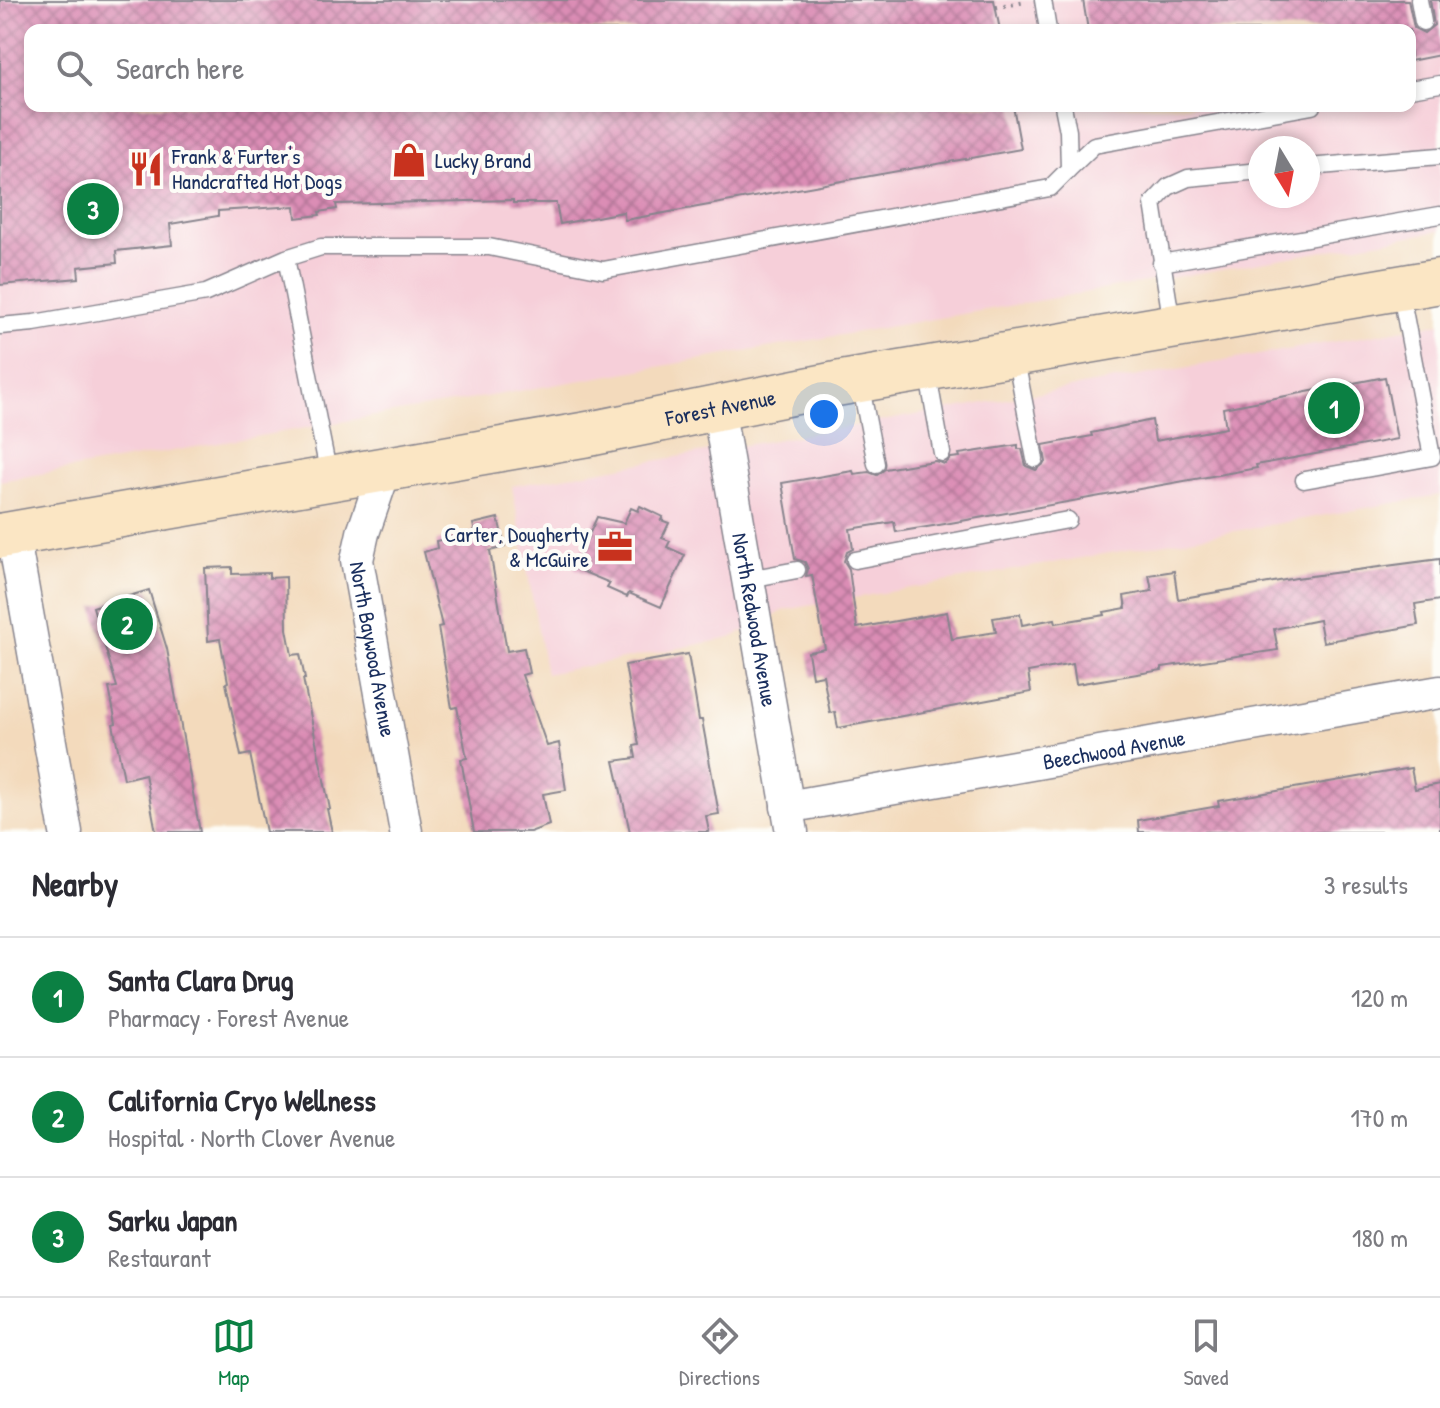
<!DOCTYPE html>
<meta charset="utf-8">
<style>
:root{--surface:#fff;--page:#f7f7f7;--text:#2b2b33;--muted:#7c7c81;--line:#e1e1e2;--accent:#0b8043}
body{margin:0;font-family:"Patrick Hand",sans-serif;background:var(--page);color:var(--text)}
.compass{position:absolute;left:1248px;top:136px;width:72px;height:72px;border-radius:50%;background:var(--surface);box-shadow:0 4px 12px #0003;rotate:170deg}
.you{position:absolute;left:824px;top:414px;width:28px;height:28px;margin:-20px;border:6px solid #fff;border-radius:50%;background:#1a73e8;box-shadow:0 0 0 12px #1a73e833}
.badge{display:grid;place-items:center;width:52px;height:52px;border-radius:50%;background:var(--accent);color:#fff;font-size:26px;font-weight:700}
.pin{position:absolute;translate:-50% -50%;border:4px solid #fff;box-shadow:0 2px 8px #0006}
.list{margin:0;padding:0;list-style:none}
h2{display:flex;justify-content:space-between;align-items:center;height:104px;margin:0;padding:0 32px;font-size:34px}
h2 small{font-size:26px;font-weight:400;color:var(--muted)}
.list li{display:grid;grid-template-columns:52px 1fr auto;gap:24px;align-items:center;box-sizing:border-box;height:120px;padding:0 32px;border-top:2px solid var(--line)}
.list b{display:block;font-size:30px;white-space:nowrap}
.list p{margin:0;font-size:26px;white-space:nowrap;color:var(--muted)}
.list em{font-size:26px;font-style:normal;color:var(--muted)}
.icon{flex:none;width:44px;height:44px;fill:none;stroke:currentColor;stroke-width:2;stroke-linecap:round;stroke-linejoin:round}
.map{position:relative;flex:none;width:1440px;height:832px;overflow:hidden}
.search{position:absolute;background:var(--surface);box-shadow:0 4px 12px #0003;left:24px;right:24px;top:24px;height:88px;display:flex;align-items:center;gap:20px;box-sizing:border-box;padding:0 28px;border-radius:16px;color:var(--muted);font-size:30px}
.sheet{height:464px;background:var(--surface)}
nav{display:flex;justify-content:space-around;align-items:center;box-sizing:border-box;height:112px;border-top:2px solid var(--line);background:var(--surface);font-size:22px;color:var(--muted)}
nav a{display:grid;justify-items:center;gap:4px}
nav .on{color:var(--accent)}
.map>svg:first-child{display:block}
.built{fill:#f6cfd9;fill-rule:evenodd}
.building{fill:url(#building-cross-hatch)}
.lines{fill:none;stroke-linecap:round;stroke-linejoin:round}
.service-casing{stroke:#87848d;stroke-width:19}
.minor-casing{stroke:#87848d;stroke-width:35}
.secondary-casing{stroke:#87848d;stroke-width:47}
.path{stroke:#87848d;stroke-width:5;stroke-dasharray:2 6;stroke-linecap:butt}
.service{stroke:#fff;stroke-width:16}
.minor{stroke:#fff;stroke-width:32}
.secondary{stroke:#fbe6c4;stroke-width:44}
.labels{text-anchor:middle;dominant-baseline:central;stroke-width:8;stroke-linejoin:round;paint-order:stroke}
.poi-label{font-size:22px;fill:#1b2f5e;stroke:#fdfcf7;text-anchor:start}
.street-label{font-size:22px;fill:#1b2f5e;stroke:#fdfcf7}
</style>
<div class="map">
<svg width="1440" height="832" viewBox="0 0 1440 832">
<defs>
<pattern id="building-cross-hatch" width="8" height="8" patternUnits="userSpaceOnUse" patternTransform="scale(2)"><rect width="8" height="8" fill="#db8db5"/><path d="M0 0l8 8M0 8l8-8" fill="none" stroke="#b17496"/></pattern>
</defs>
<rect width="100%" height="100%" fill="#fdfcf7"/>
<filter id="ink" filterUnits="userSpaceOnUse"><feTurbulence type="fractalNoise" baseFrequency=".0125" numOctaves="2"/><feDisplacementMap in="SourceGraphic" scale="16" xChannelSelector="R" yChannelSelector="G"/><feConvolveMatrix kernelMatrix="1 2 1 2 8 2 1 2 1" color-interpolation-filters="sRGB"/></filter>
<filter id="wash" filterUnits="userSpaceOnUse"><feTurbulence type="fractalNoise" baseFrequency=".006" numOctaves="4" result="noise"/><feDisplacementMap in="SourceGraphic" scale="32" xChannelSelector="R" yChannelSelector="G"/><feGaussianBlur stdDeviation="1.8" result="paint"/><feColorMatrix in="noise" values="0 0 0 0 0 0 0 0 0 0 0 0 0 0 0 0 0 1.4 0 .05"/><feComposite in="paint" operator="in"/></filter>
<g filter="url(#wash)">
<rect width="100%" height="100%" fill="#f3dabc"/>
<path class="built" d="M0 0H1440V231L0 481ZM30 30H1410V106H30ZM1260 148H1308V196H1260Z
M1440 323V495L785 610 731 638 546 674 512 486Z"/>
<g id="blocks">
<path class="building" d="M0 0H994L1000 30H30V106H1013L1021 149 625 220 623 212 560 224 556 203H513V200L336 204 337 209 319 212 320 215 296 218 295 206 218 211V216L170 224 172 245 116 251 117 263 78 267 79 278 0 285Z
M1083 0H1408L1414 28 1424 33 1434 25 1430 0H1440V55L1410 61V30H1088Z
M1385 377 1397 439 1256 465 1257 468 939 525 896 532 894 522 850 529 853 549 847 552 844 561 849 569 857 628 947 612 952 639 996 632 993 618 1020 614 1022 625 1055 619 1056 623 1105 615 1104 612 1126 608 1124 596 1152 591 1149 575 1174 571 1178 599 1296 578 1440 559V600L1415 604 1418 625 1323 642 1319 620 1274 629 1278 650 1162 667V670L1076 684 1073 664 1028 672 1031 692 838 728 835 712 830 713 823 675 812 677 808 652 825 649 812 575 806 576 808 569 805 562 795 559 782 483 853 471 854 474 869 472 877 475 885 469 914 464 935 461 945 464 951 458 960 457 959 454 1018 445V449H1022L1026 466 1036 470 1046 462 1043 445 1092 436 1091 433 1152 420 1155 441 1226 428 1223 408Z
M640 506 663 517 661 520 669 523 662 538 670 541 667 547 685 555 661 607 629 593 627 597 607 588 610 583 574 568 597 517 624 523 631 508 638 511Z
M498 518 505 547 490 551 507 651 524 648 529 673 522 675 547 746 559 743 566 790 543 794 549 825 530 832H474L461 759 467 758 457 707 452 708 438 627 442 626 424 552 437 548 436 541 475 532 473 524Z
M232 567V574L269 573V578L286 577 287 629 292 655 300 654 305 679H303L330 809H327L332 832H266L250 754 241 756 226 683 228 682 220 639 208 641 205 568Z
M149 590 167 649 200 832H156L145 774 124 779 113 724 116 723 109 688 117 687 93 607Z
M688 654 699 720H702L719 814 706 816 709 832H630L614 761 636 758 634 746 639 745 625 665Z
M1411 768 1415 789 1440 784V832H1139L1138 820 1219 806 1218 801Z"/>
</g>
</g>
<g filter="url(#ink)">
<use href="#blocks" fill-opacity="0" stroke="#87848d" stroke-width="2"/>
<g class="lines">
<g class="service-casing">
<path id="service" d="M1043 0 1048 30
M1419 0 1423 22
M1410 89 1440 84
M1063 106 1068 131 1069 169 1094 145 1312 106
M1308 167 1440 156
M286 258 329 476
M1161 263 1440 215
M1172 324 1153 203 1168 187 1188 178 1260 171
M0 326 34 323 206 293 286 258 321 247H489L603 270 1050 188 1069 169
M1015 355 1035 459
M927 370 942 453
M860 382 876 464
M1304 480 1432 457 1400 289
M855 560 1068 520
M749 579 797 570"/>
</g>
<g class="minor-casing">
<g id="minor">
<path id="s1" d="M718 407 792 832"/>
<path id="s2" d="M385 469 363 533 357 560 406 832"/>
<path d="M13 534 66 832"/>
<path id="s3" d="M787 807 1440 692"/>
</g>
</g>
<g class="secondary-casing">
<g id="secondary">
<path id="s4" d="M0 536 594 433 836 384 1440 281"/>
</g>
</g>
<path class="path" d="M996 7 1023 2"/>
<use href="#service" class="service"/>
<use href="#minor" class="minor"/>
<use href="#secondary" class="secondary"/>
</g>
</g>
<defs>
<g id="shop-bare" transform="scale(2.76)"><path d="M-5-2.5h2.3a2.7 3.5 0 0 1 5.4 0H5L5.5 6h-11ZM-1.5-2.5h3a1.5 2.3 0 0 0-3 0Z" fill="#c8321e" stroke="#fdfcf7" stroke-width="2.5" paint-order="stroke"/></g>
<g id="restaurant-bare" transform="scale(2.76)"><path d="M-5-6h1v4h1v-4h1v4h1v-4h1v5L-1.5 .5V6h-2V.5L-5-1ZM5-6V6H3V1.5H1.5Q1.5-4 5-6Z" fill="#c8321e" stroke="#fdfcf7" stroke-width="2.5" paint-order="stroke"/></g>
<g id="office-bare" transform="scale(2.76)"><path d="M-6-3h4V-5.5h4V-3h4V5H-6ZM-1-4.5V-3h2v-1.5ZM-6 0V1H6V0Z" fill="#c8321e" stroke="#fdfcf7" stroke-width="2.5" paint-order="stroke"/></g>
</defs>
<g fill-rule="evenodd">
<use href="#shop-bare" x="409" y="160"/>
<use href="#restaurant-bare" x="146" y="169"/>
<use href="#office-bare" x="615" y="547"/>
</g>
<g class="labels">
<g class="poi-label">
<text x="172" y="156">Frank &amp; Furter's<tspan x="172" dy="25">Handcrafted Hot Dogs</tspan></text>
<text x="435" y="160">Lucky Brand</text>
<text x="589" y="534" text-anchor="end">Carter, Dougherty<tspan x="589" dy="25">&amp; McGuire</tspan></text>
</g>
<g class="street-label">
<text stroke="none"><textPath href="#s4" startOffset="732">Forest Avenue</textPath></text>
<text stroke="none"><textPath href="#s1" startOffset="216">North Redwood Avenue</textPath></text>
<text stroke="none"><textPath href="#s2" startOffset="186">North Baywood Avenue</textPath></text>
<text stroke="none"><textPath href="#s3" startOffset="332">Beechwood Avenue</textPath></text>
</g>
</g>
</svg>
<svg class="compass" viewBox="-18 -18 36 36"><path d="M0-13l5 13h-10z" fill="#e53935"/><path d="M0 13l5-13h-10z" fill="#7c7c81"/></svg>
<div class="you"></div>
<div class="pin badge" style="left:1334px;top:408px">1</div>
<div class="pin badge" style="left:127px;top:624px">2</div>
<div class="pin badge" style="left:93px;top:209px">3</div>
<div class="search"><svg class="icon" aria-label="search" viewBox="0 0 24 24"><circle cx="10" cy="10" r="6"/><path d="M15 15l6 6"/></svg>Search here</div>
</div>
<section class="sheet">
<h2>Nearby<small>3 results</small></h2>
<ul class="list">
<li><span class="badge">1</span><div><b>Santa Clara Drug</b><p>Pharmacy · Forest Avenue</p></div><em>120 m</em></li>
<li><span class="badge">2</span><div><b>California Cryo Wellness</b><p>Hospital · North Clover Avenue</p></div><em>170 m</em></li>
<li><span class="badge">3</span><div><b>Sarku Japan</b><p>Restaurant</p></div><em>180 m</em></li>
</ul>
</section>
<nav>
<a class="on"><svg class="icon" aria-label="map" viewBox="0 0 24 24"><path d="M3 6l6-2 6 2 6-2v14l-6 2-6-2-6 2zM9 4v14M15 6v14"/></svg>Map</a>
<a><svg class="icon" aria-label="directions" viewBox="0 0 24 24"><path d="M12 3l9 9-9 9-9-9zM9 14v-3h6M13 9l2 2-2 2"/></svg>Directions</a>
<a><svg class="icon" aria-label="saved" viewBox="0 0 24 24"><path d="M7 4h10v16l-5-4-5 4z"/></svg>Saved</a>
</nav>
